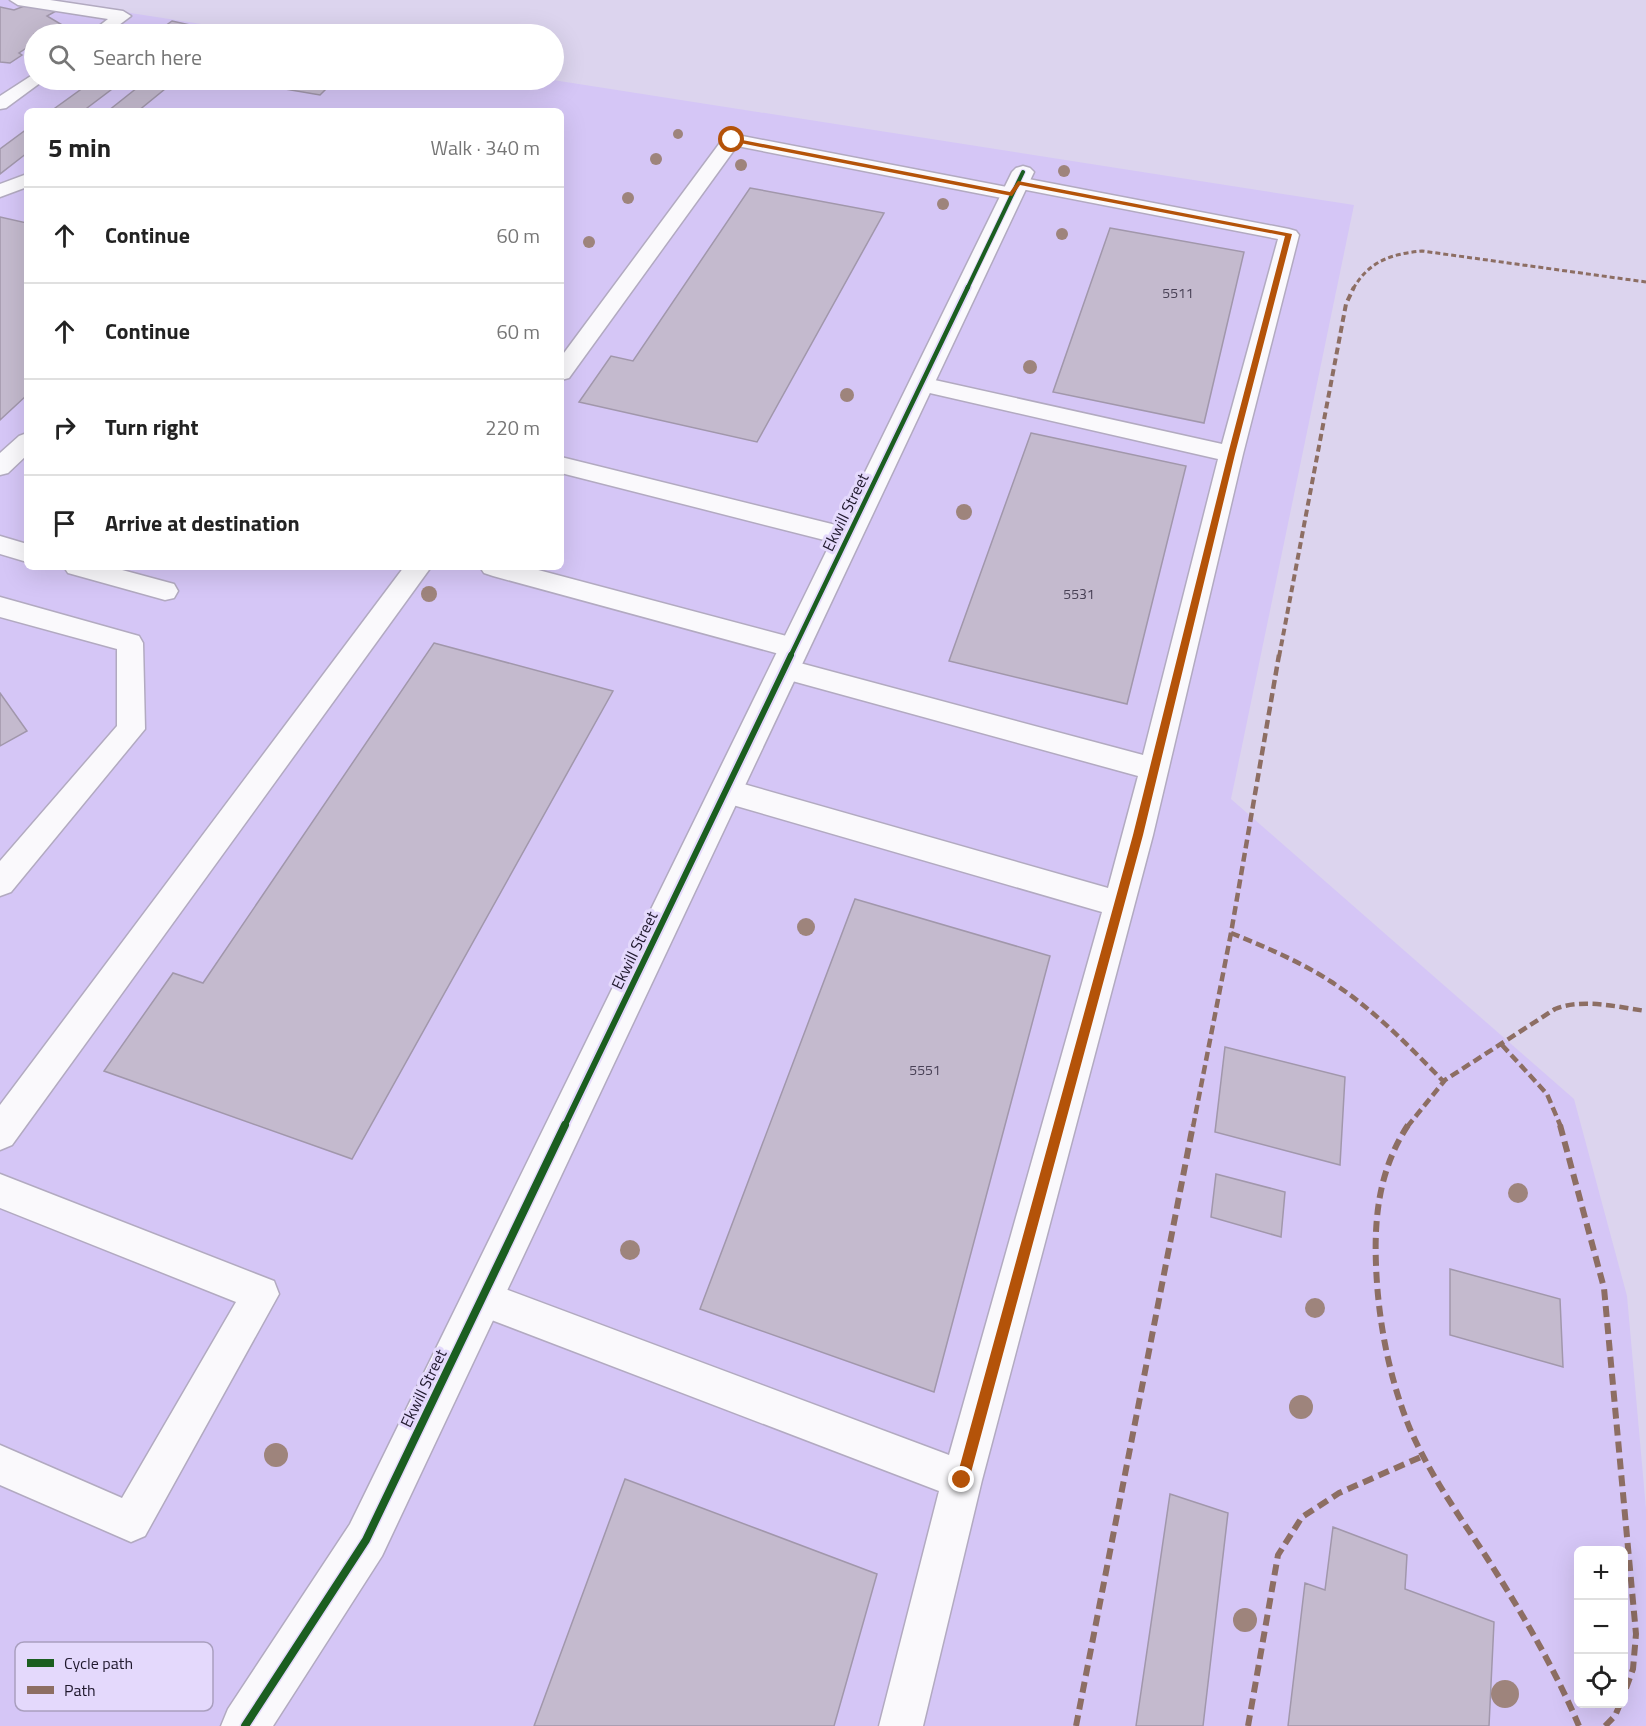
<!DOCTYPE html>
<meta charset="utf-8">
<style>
:root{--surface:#fff;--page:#f2f2f2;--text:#222;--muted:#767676;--line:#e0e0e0}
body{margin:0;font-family:"Titillium Web",sans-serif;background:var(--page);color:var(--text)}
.controls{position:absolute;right:18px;bottom:18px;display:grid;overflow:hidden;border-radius:9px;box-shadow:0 6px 24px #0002}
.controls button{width:54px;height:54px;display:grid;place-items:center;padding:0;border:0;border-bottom:2px solid var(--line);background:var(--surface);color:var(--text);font:30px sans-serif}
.stop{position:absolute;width:18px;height:18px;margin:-14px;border:4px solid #b45309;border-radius:50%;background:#fff}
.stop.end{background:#b45309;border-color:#fff;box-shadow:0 2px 6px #0008}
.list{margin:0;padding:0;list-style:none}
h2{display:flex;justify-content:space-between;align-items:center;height:78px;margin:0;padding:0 24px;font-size:26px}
h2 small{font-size:20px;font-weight:400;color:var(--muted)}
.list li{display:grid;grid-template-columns:39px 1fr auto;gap:18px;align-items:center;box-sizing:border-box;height:96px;padding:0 24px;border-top:2px solid var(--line)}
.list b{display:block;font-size:22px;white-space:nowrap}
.list em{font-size:20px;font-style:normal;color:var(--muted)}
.icon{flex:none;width:33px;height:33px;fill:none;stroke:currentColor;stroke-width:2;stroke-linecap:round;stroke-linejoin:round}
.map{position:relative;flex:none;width:1646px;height:1726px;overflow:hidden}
.search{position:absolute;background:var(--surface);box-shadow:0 6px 24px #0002;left:24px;top:24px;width:540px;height:66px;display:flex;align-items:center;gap:15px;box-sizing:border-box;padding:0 21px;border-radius:33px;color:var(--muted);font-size:22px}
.panel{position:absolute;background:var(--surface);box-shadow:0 6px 24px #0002;left:24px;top:108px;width:540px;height:462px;border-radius:9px}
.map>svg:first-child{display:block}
.built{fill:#d5c6f6;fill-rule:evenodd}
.building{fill:#c4bace;stroke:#a197ab;stroke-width:1.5}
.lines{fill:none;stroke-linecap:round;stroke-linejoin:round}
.lane-casing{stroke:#b2aac0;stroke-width:3}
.street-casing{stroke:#b2aac0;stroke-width:3}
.lane{fill:#faf9fc;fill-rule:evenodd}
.street{fill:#faf9fc;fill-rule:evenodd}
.quiet-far3{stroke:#8d6e63;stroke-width:3;stroke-dasharray:5 3;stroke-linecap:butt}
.quiet-far2{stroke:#8d6e63;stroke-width:4;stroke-dasharray:7 4;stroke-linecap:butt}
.quiet-far1{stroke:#8d6e63;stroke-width:4.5;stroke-dasharray:9 4.5;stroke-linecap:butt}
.quiet{stroke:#8d6e63;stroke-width:6;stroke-dasharray:11 6;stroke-linecap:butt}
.cycleway-far3-casing{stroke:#e4d9fc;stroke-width:6}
.cycleway-far2-casing{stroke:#e4d9fc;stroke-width:8}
.cycleway-far1-casing{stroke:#e4d9fc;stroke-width:10}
.cycleway-casing{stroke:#e4d9fc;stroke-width:11}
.cycleway-far3{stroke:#1b5e20;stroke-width:4}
.cycleway-far2{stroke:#1b5e20;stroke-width:4.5}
.cycleway-far1{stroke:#1b5e20;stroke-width:6}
.cycleway{stroke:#1b5e20;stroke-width:8}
.tree{fill:#9e847c}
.route{fill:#b45309}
.labels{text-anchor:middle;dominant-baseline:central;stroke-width:6;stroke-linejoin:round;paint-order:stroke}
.number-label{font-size:14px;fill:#484055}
.street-label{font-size:16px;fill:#1f182d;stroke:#e4d9fc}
.key{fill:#e4d9fc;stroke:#a99fbe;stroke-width:1.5}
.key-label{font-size:16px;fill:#1f182d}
</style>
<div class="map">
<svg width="1646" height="1726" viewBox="0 0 1646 1726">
<rect width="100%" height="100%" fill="#dcd4ee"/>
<path class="built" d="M0 0H47L266 34H34V80H553L1354 205 1231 799 1574 1099 1627 1296 1646 1509V1726H0ZM27 111H561V567H27ZM1578 1550H1624V1704H1578Z"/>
<path class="building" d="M27 5 56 11 47 16 64 26 51 34H34V43L19 53 22 55 10 63 0 62V7L14 10Z
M172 21 195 26 183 34H154Z
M214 28 254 34H207Z
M94 80H124L83 111H51Z
M147 80H176L138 111H108Z
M232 80H323L334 81 320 95Z
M27 129V153L0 174V149Z
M750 188 884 213 757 442 579 402 611 356 633 361Z
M0 217 27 223V395L0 420Z
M1110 228 1244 252 1204 423 1053 392Z
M1031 433 1186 466 1127 704 949 661Z
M434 643 613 691 352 1159 104 1071 173 973 203 983Z
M0 693 27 731 0 746Z
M855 899 1050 956 934 1392 700 1309Z
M1225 1047 1345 1077 1340 1165 1215 1132Z
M1216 1174 1285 1192 1281 1237 1211 1217Z
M1450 1269 1560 1299 1563 1367 1450 1335Z
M625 1479 877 1574 834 1726H534Z
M1170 1494 1228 1513 1203 1726H1136Z
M1333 1527 1407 1555 1405 1589 1494 1622 1489 1726H1288L1305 1583 1325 1590Z"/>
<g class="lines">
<g class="lane-casing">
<path id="lane" d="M10 0H50L123 11 131 16 107 34H89L108 19 18 5Z
M34 74V80H42L40 83 6 108 0 109V96Z
M732 134 1012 188 1022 194 1012 200 737 146 569 378 561 380V357L725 136Z
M27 174V187L0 197V184Z
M1018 177 1289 229 1296 231 1299 235 1243 454 1153 835 982 1480 923 1726H879L939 1491 481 1316 468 1311 463 1298 468 1285 481 1280 949 1455 1102 912 726 803 716 799 712 791 716 783 726 779 1108 888 1138 776 785 679 775 676 772 669 775 662 785 659 1143 755 1218 459 921 391 913 389 910 384 913 379 921 377 1222 444 1278 239 1011 187 1008 183 1011 179Z
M27 433V455L8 473 0 475V453L19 436Z
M561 457 848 528 857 531 860 537 857 543 848 546 561 473Z
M0 536 27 544V562L0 554Z
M64 567H111L174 584 178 591 174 598 165 600 68 573Z
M404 567H431L12 1145 0 1150V1105Z
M480 567H527L794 638 803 641 807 648 803 655 794 658 493 576 484 573Z
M0 597 139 636 143 643 145 729 11 892 0 896V861L117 726V649L0 617Z
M0 1174 274 1281 279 1294 145 1536 131 1542 0 1485V1445L122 1498 236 1302 0 1208Z"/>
</g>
<g class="street-casing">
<path id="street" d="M1023 166 1030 168 1034 172 382 1556 273 1726H221L228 1709 350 1524 1012 172 1016 168Z"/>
</g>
<use href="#lane" class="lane"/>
<use href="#street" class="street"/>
<path class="quiet-far3" d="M1353 289C1369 261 1391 254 1422 251L1646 282"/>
<path class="quiet-far2" d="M1279 657 1346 304 1354 287"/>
<path class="quiet-far1" d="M1231 933C1265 947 1299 961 1330 981 1372 1008 1408 1045 1443 1081
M1502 1045 1547 1094 1561 1127
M1193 1127 1231 933 1279 655
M1407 1127 1445 1080 1555 1009C1583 998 1617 1007 1646 1011"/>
<path class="quiet" d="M1408 1125C1380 1168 1374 1214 1376 1265 1378 1320 1389 1378 1410 1429 1430 1475 1460 1517 1487 1558 1522 1613 1554 1667 1579 1726
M1560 1125 1604 1288 1636 1634 1633 1669 1624 1694
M1076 1726 1193 1125
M1248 1726 1278 1555 1302 1517 1339 1493 1423 1456
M1605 1726 1615 1716 1620 1704"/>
<g class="cycleway-far3-casing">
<path id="cycleway-far3" d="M967 289 1023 172"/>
</g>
<g class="cycleway-far2-casing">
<path id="cycleway-far2" d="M790 657 968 287"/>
</g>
<g class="cycleway-far1-casing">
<path id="cycleway-far1" d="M564 1127 791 655"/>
</g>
<g class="cycleway-casing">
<path id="cycleway" d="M245 1726 366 1540 565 1125"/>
</g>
<use href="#cycleway-far3" class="cycleway-far3"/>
<use href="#cycleway-far2" class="cycleway-far2"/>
<use href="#cycleway-far1" class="cycleway-far1"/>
<use href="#cycleway" class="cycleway"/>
</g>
<g class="tree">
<circle cx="678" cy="134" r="5"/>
<circle cx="656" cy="159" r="6"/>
<circle cx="741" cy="165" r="6"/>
<circle cx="1064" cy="171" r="6"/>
<circle cx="628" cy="198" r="6"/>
<circle cx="943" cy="204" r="6"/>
<circle cx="1062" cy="234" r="6"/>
<circle cx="589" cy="242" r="6"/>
<circle cx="1030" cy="367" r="7"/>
<circle cx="847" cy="395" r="7"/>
<circle cx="964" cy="512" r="8"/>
<circle cx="429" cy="594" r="8"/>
<circle cx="806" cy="927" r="9"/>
<circle cx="1518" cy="1193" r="10"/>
<circle cx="630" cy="1250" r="10"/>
<circle cx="1315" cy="1308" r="10"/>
<circle cx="1301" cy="1407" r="12"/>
<circle cx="276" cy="1455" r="12"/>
<circle cx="1245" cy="1620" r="12"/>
<circle cx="1505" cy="1694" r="14"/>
</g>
<path class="route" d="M732 138 1010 192 1018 181 1292 234 1235 454 1143 835 969 1480 962 1487 956 1480 1133 835 1228 454 1285 236 1020 185 1012 196 730 141Z"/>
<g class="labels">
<g class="number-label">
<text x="1178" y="292">5511</text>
<text x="1079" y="593">5531</text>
<text x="925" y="1069">5551</text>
</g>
<g class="street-label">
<text transform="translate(845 512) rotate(-64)">Ekwill Street</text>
<text transform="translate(634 950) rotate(-64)">Ekwill Street</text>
<text transform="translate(423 1388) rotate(-64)">Ekwill Street</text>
</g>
</g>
<rect x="15" y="1642" width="198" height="69" rx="9" class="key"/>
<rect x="27" y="1659" width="27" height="8" fill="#1b5e20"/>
<rect x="27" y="1686" width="27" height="8" fill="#8d6e63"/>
<g class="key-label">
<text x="64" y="1669">Cycle path</text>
<text x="64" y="1696">Path</text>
</g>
</svg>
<div class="controls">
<button>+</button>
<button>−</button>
<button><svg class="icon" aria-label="locate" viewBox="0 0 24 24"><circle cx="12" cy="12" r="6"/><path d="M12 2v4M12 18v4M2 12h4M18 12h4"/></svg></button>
</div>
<div class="stop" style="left:732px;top:140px"></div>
<div class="stop end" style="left:962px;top:1480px"></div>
<div class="search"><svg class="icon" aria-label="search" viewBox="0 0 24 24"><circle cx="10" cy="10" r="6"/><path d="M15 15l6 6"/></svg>Search here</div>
<section class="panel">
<h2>5 min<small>Walk · 340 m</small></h2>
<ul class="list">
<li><svg class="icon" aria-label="ahead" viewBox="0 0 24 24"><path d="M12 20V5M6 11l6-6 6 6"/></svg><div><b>Continue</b></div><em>60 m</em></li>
<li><svg class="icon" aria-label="ahead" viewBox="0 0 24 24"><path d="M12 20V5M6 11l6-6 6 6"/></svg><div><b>Continue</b></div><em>60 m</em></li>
<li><svg class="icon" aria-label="right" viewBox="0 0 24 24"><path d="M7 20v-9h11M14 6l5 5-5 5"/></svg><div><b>Turn right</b></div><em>220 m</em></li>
<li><svg class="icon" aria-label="arrive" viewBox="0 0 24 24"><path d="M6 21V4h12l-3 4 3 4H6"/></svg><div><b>Arrive at destination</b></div></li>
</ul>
</section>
</div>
